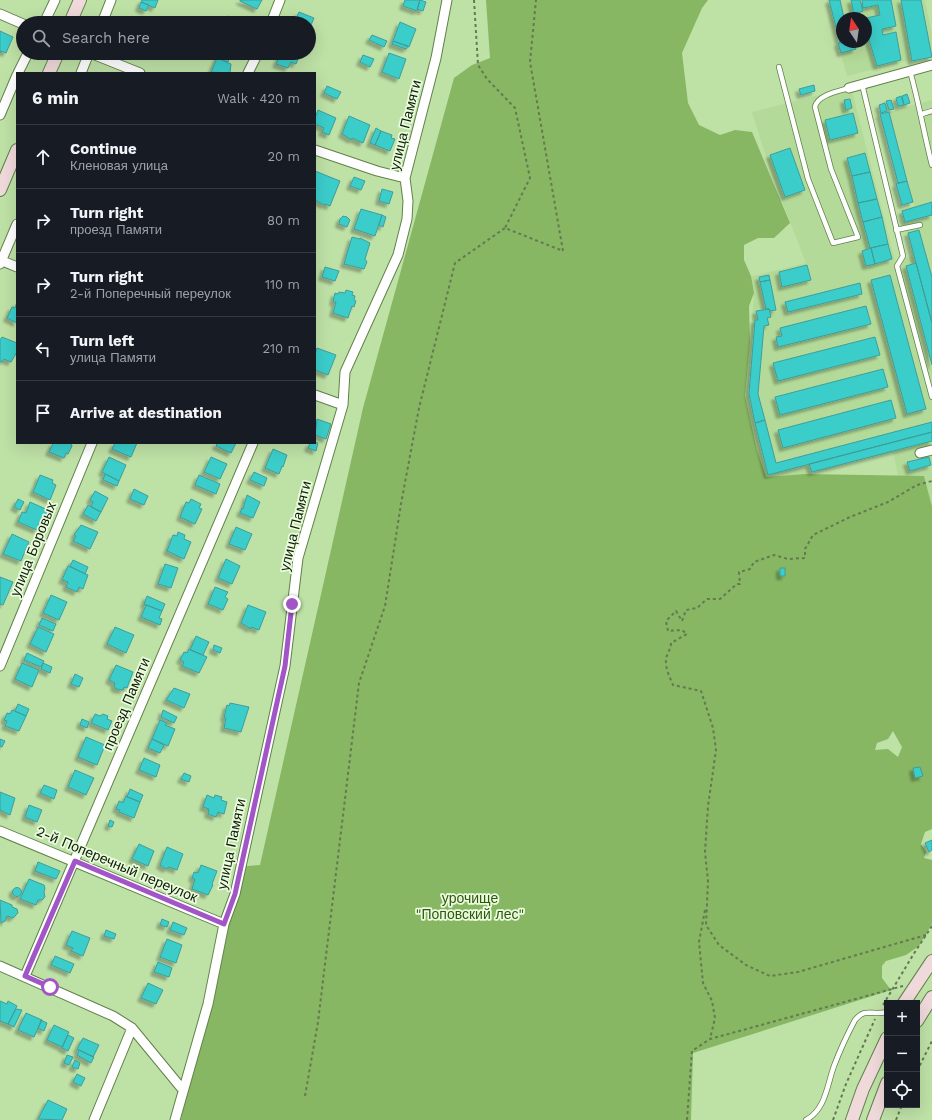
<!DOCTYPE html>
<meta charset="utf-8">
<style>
:root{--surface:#171b24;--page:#242831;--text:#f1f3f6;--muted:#9ea1a6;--line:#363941}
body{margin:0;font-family:"Work Sans",sans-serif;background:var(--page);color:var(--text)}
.controls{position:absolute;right:12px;bottom:12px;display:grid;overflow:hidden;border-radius:0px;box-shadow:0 4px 16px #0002}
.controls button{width:36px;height:36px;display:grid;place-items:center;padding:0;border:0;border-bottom:1px solid var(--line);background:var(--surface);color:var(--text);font:20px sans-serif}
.compass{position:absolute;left:836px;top:12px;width:36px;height:36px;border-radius:50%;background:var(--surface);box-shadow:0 4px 16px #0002;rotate:347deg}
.stop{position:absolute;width:12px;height:12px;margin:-9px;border:3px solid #a155c7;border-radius:50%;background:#fff}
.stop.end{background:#a155c7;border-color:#fff;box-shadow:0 1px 4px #0008}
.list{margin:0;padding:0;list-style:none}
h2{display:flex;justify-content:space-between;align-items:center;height:52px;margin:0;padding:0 16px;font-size:17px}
h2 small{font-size:13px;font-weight:400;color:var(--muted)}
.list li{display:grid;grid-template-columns:26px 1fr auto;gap:12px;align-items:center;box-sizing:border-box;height:64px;padding:0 16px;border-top:1px solid var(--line)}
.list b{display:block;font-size:15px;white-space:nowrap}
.list p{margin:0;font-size:13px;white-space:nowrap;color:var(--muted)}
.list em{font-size:13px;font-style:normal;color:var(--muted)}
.icon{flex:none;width:22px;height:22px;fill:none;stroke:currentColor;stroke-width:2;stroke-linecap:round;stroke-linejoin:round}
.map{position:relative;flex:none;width:932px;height:1120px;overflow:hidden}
.search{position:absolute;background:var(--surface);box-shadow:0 4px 16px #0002;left:16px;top:16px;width:300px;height:44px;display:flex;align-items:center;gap:10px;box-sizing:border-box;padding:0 14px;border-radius:22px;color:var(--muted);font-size:15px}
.panel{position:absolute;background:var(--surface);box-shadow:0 4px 16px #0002;left:16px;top:72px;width:300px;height:372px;border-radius:0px}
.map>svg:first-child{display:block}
.built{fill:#b3da98;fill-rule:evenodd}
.green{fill:#87b762;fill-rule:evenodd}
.building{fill:#3bcdca;stroke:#3f9d9b;filter:url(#shadow)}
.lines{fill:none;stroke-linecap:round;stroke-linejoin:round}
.service-casing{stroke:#61814a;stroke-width:6}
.minor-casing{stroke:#61814a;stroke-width:11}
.secondary-casing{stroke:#61814a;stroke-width:14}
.path{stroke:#637a52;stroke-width:2;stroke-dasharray:3 3;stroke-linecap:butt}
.service{stroke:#fff;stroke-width:4.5}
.minor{stroke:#fff;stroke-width:9}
.secondary{stroke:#f0d9db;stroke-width:12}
.route{stroke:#a155c7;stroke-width:5}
.labels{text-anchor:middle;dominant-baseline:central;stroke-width:3.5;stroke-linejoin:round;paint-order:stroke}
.street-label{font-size:14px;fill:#0f1b05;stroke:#eafcde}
.park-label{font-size:14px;fill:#31550b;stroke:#eafcde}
</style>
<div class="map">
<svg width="932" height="1120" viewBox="0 0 932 1120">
<defs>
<filter id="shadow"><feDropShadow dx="-3.5" dy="3.5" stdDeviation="1" flood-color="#0004"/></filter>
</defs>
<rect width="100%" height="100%" fill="#bee1a6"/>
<path class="built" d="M826 0H925L932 33V55L847 76ZM842 18H866V42H842Z
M851 87 895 261 913 256 900 210 914 206 889 112 932 100V628L893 452 766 486 745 395 754 296 749 277 806 263 771 173 752 112Z"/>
<path class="green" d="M486 0H708L702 8 682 53 688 103 699 125 720 135 735 130 752 132 790 223 774 238H758L744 245V260L751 276 754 293 749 306 750 343 745 396 757 450 766 477 805 474 924 476 932 507V829L925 832 921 844 926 852 924 858 932 860V924L919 946 906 955 886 961 882 966V978L891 990 693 1053 691 1120H181L185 1095 238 867 260 865 363 408 454 78 472 65 490 58ZM893 731 902 747 898 757 888 749 875 750 877 743 888 739Z"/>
<path class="building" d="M142 0H158L155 8 141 2Z
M240 0H262L257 9 240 1Z
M405 0H420L417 11 403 6Z
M420 0 426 2 423 11 417 9Z
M829 0H840L844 18H842V42H843L840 43Z
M851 0H860L863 11 854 14Z
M862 0H891L896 26 882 29 883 35 896 32 901 60 877 66 866 30V18L880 15 878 5 863 8Z
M901 0H921L932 57 912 61Z
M141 2 149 5 146 11 139 8Z
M299 12 314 18 309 30V23H294Z
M227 16 243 22V23H224Z
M139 18 151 23H137Z
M400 22 416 29 409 47 393 41Z
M0 31 13 37 6 53 1 51 0 53Z
M372 35 387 41 384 47 369 40Z
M393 41 408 46 406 49 392 44Z
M843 42H854L856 49 841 53 838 43Z
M219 53 230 56 228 62 217 58Z
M281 53H296L300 54 296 64 291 62 288 68 276 64Z
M389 53 406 59 399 79 382 72Z
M363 55 374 59 370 67 360 62Z
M217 58 231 64 230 73 211 72Z
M814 85 815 91 801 95 799 89Z
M327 86 341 92 337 99 324 93Z
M907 94 910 103 904 105 902 96Z
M901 96 904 105 898 106 896 98Z
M850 99 852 108 846 110 844 100Z
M891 100 894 109 889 110 886 101Z
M885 103 887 111 881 113 879 105Z
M318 110 336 118 329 135 322 132 324 128 315 124V118Z
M889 112 907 181 898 183 880 114Z
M853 113 858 133 830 140 825 120Z
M349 116 370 125 363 143 352 138V140L342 134Z
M376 128 381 131 375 145 370 143Z
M381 131 392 135 391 138 395 139 390 151 375 145Z
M790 148 805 190 785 197 770 155Z
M865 153 870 172 852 176 847 158Z
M315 171 340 181 330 206 325 204 324 205 315 200Z
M870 172 877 199 858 203 852 176Z
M354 177 365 181 361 190 350 186Z
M907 181 913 202 902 205 896 184Z
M382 189 393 192 389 204 379 201Z
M877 199 882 217 863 222 858 203Z
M932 202V215L905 222 902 211Z
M361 209 382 215 375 236 354 229Z
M382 215 386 217 383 227 379 225Z
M343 216 347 217 350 220 347 227 339 224 340 219Z
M882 217 888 244 870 248 863 222Z
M919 230 932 277V323L908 233Z
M352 237 360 239V238L370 243 365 259 367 262 364 269 344 264Z
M888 244 892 259 875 264 871 248Z
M871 248 875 264 866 266 862 251Z
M916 263 932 323V365L906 266Z
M807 265 811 280 782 287 779 272Z
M325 267 339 271 335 281 322 277Z
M769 275 770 280 760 282 759 277Z
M890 275 926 409 907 414 871 280Z
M770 280 776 310 770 311 769 309H766L760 282Z
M860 283 862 294 788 312 785 302Z
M346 290 353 292 352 295 355 296 354 300 356 301 354 307 352 306 348 318 333 313 336 302H333L335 293 338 294 339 292 345 293Z
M17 302V323L7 318 12 307 15 308Z
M866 306 871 324 778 347 776 337 782 336 780 328Z
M769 309 771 317 767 318 769 325 764 326 758 394 765 420 755 423 749 394 755 320H758L756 311Z
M2 337 17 343V352L11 362 4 359 2 362 0 361V340Z
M875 337 880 355 778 381 773 363Z
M317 348 336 355 328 375 315 370V354Z
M883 369 888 387 780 415 775 397Z
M891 400 896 418 783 448 778 430Z
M317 419 331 424 326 439 315 435Z
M765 420 776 463 932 422V432L768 475 755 423Z
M932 432V441L812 472 809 464Z
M315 442 318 443 316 451 308 448 310 443H315Z
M53 443H71L72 446 68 454 66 453 64 458 49 452Z
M115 443H137L131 457 112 449Z
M217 443H236L231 453 216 446Z
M273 449 287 455 283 467 282 466 279 474 265 468Z
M109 457 126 465 119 481 102 472Z
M211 457 227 464 220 479 204 472Z
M929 457 931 465 910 471 907 462Z
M254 472 267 478 264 486 250 480Z
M105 474 119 481 117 486 103 480Z
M40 475 53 480 52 483 56 485 50 500 33 492Z
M199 475 220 484 216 494 195 485Z
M134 489 148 496 144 505 130 499Z
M95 491 108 498 101 512 91 507 93 502 90 500Z
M247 495 260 502 253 518 240 513 242 508 243 509Z
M18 499 24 502 20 510 14 507Z
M191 499 201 504 199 508 202 509 195 524 180 517 186 502 189 503Z
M30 502 48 510 43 522 40 521 37 530 18 522 22 512 26 513Z
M88 505 101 512 96 521 83 514Z
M81 525 98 532 90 549 73 541 76 536 74 535Z
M236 527 252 534 245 550 229 544Z
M178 532 185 535 184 539 191 542 184 559 167 551 173 535 177 536Z
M12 534 29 542 21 561 3 554Z
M226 559 240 566 232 584 218 578Z
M73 560 88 567 85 574 70 566Z
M165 564 178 568 171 588 158 584Z
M68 566 88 575 83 589 79 587 77 592 66 587 68 582 62 580Z
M780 568H785V576H780Z
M0 577 13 582 3 605 0 604Z
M215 587 228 592 225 597 228 599 223 610 208 604Z
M51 595 67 602 59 620 43 613Z
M147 596 165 604 162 611 144 604Z
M146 605 162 611 159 618 162 619 160 625 141 617Z
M248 605 266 612 259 630 251 627V629L241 623Z
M42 618 56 624 53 631 39 625Z
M38 627 54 634 46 652 30 644Z
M115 627 134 635 126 653 107 644Z
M196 636 209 642 203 655 190 650Z
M214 645 222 648 220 653 213 650Z
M189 649 207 657 199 673 182 666 184 662 180 660 184 652 187 653Z
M27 653 44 661 41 667 24 660Z
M22 663 39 670 32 687 15 679Z
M43 663 52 667 50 673 41 669Z
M116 665 133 672 127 688 124 687 123 690 116 689 114 686 115 683 109 680Z
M75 674 83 678 79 687 71 684Z
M174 688 190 694 184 708 166 700Z
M230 703 249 707 241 732 224 728 226 718H224L227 705 229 706Z
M18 704 29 709 26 716 15 711Z
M12 710 26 716 19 731 5 726 7 721 4 720 7 713 10 714Z
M163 710 177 717 174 723 161 717Z
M95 714 100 716 103 714 108 716 107 719 112 721 108 730 91 723Z
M82 719 89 722 87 728 80 725Z
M160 720 167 723 165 725 175 729 168 746 152 739Z
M86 737 105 745 97 765 78 757Z
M0 739 5 741 2 747 0 746Z
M152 739 164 745 160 753 148 748Z
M144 758 160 765 156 777 139 770Z
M920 767 923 776 915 778 913 768Z
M75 770 94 778 86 795 68 787Z
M184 773 191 776 189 782 181 779Z
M44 785 57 790 54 799 40 793Z
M130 789 143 795 140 802 127 797Z
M0 792 15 798 10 815 0 810Z
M207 795 214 798 215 795 222 797 221 800 227 802 224 814 218 812 216 817 208 814 209 809 203 807Z
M126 796 140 802 134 818 119 812 120 810 116 809 119 801 123 803Z
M29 805 42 810 37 822 25 817Z
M110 820 114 822 112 827 108 826Z
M932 840V850L929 852 925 843Z
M139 844 154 851 148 866 132 859Z
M167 847 183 854 177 870 169 867 166 869 160 865Z
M38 862 60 871 56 879 35 871Z
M201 865 217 871 212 884 213 885 208 895 192 889 195 879 192 878 194 872 198 873Z
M29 879 44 885 45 888 44 892 45 897 42 900H38L36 905 20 899Z
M12.5 892a4.5 4.5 0 1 1 9 0a4.5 4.5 0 1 1-9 0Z
M0 900 12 905V907L17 909 18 913 13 918 7 916 5 921 1 923Z
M162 919 169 922 167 927 160 925Z
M173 922 187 928 184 935 170 930Z
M106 930 116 934 114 939 104 936Z
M72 931 90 938 83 956 71 951 73 948 66 945Z
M167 939 182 945 176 963 160 957Z
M55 956 74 964 70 973 51 965Z
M158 962 172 968 169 977 154 972Z
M148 983 163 990 156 1004 141 998Z
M0 1001 7 1004 8 1001 17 1006 8 1024 0 1021Z
M16 1009 22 1010 14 1027 8 1024Z
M26 1013 42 1020 34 1037 18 1030Z
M41 1020 47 1023 44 1031 38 1028Z
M54 1025 69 1032 62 1047 47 1040Z
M68 1035 74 1038 68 1051 62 1048Z
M83 1038 99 1045 93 1057 77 1049Z
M79 1050 94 1057 91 1063 77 1055Z
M67 1055 73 1057 69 1065 64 1063Z
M75 1060 80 1063 78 1069 72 1067Z
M77 1074 85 1078 81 1086 73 1082Z
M48 1100 67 1109 62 1120 38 1119Z"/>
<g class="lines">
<g class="service-casing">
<path id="service" d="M779 67 808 179 833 243 858 237 831 169 815 107C817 95 839 91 849 88
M910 71C919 103 924 134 932 165
M862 84 903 256 897 266 932 397
M922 114 932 111
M896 230 920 225
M806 1120C826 1109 827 1085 834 1066 840 1050 847 1035 855 1020 866 1007 872 1016 887 1012"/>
</g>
<g class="minor-casing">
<path id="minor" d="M0 14 23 24
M44 23 55 0
M102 23 111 0
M271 23 280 0
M90 53 140 73
M18 73 28 53
M81 73 89 53
M248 73 258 53
M849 88 932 65
M0 115 17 75
M315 150 377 171 405 178
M0 260 17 267
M0 264 17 224
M315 395 343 405
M920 453 932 450
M0 666 92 443
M0 831 224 924
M0 966 113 1016 132 1028 183 1090
M25 976 253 443
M94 1120 132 1028
M175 1120 208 1004 224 924 235 894 285 666 298 558 343 405 345 372 398 255 407 219 408 201 405 178 436 58 447 0"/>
</g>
<g class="secondary-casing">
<path id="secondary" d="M70 23 80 0
M49 73 58 53
M0 190 17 150
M904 1003 932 961
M917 1021 932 997
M852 1120 863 1089 887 1038
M873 1120 887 1083"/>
</g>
<path class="path" d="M474 0 478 65 487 79 515 108 530 178 505 228 563 251 530 62 536 0
M705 910 699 942 703 983 712 1001 715 1018 710 1039
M926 935 798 972 770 976 746 965 719 945 706 925 708 881 705 852 708 806 716 750 713 728 701 691 673 685C670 678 665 668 666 659 667 653 671 649 671 643L687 634 682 630 668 631 666 621 676 611 682 621 686 610 697 608 707 599H720L737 584H740L739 572 750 569 754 562 774 555 788 559 805 558V549L813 535 850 517 888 502 917 485 932 481
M883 1005 913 955 932 926
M917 1071 932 1041
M305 1096 318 1022 359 683 385 606 401 504 419 408 455 263 505 228
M687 1120 692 1051 710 1039 903 986
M833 1120 846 1084 875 1019
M896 1120 902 1105"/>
<use href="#service" class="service"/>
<use href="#minor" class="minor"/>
<use href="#secondary" class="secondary"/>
</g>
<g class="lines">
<path class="route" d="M50 987 25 976 75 861 224 924 235 894 285 666 292 604"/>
</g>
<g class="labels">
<g class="street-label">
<text transform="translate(405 125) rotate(-76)">улица Памяти</text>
<text transform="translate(295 526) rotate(-76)">улица Памяти</text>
<text transform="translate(33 549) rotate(-68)">улица Боровых</text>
<text transform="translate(126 704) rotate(-67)">проезд Памяти</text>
<text transform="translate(231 844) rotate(-78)">улица Памяти</text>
<text transform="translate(117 864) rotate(23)">2-й Поперечный переулок</text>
</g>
<g class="park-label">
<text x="470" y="898">урочище<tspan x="470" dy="16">"Поповский лес"</tspan></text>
</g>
</g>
</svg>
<div class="controls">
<button>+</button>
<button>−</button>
<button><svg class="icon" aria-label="locate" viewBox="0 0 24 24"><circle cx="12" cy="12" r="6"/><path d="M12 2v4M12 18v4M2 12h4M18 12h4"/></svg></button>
</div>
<svg class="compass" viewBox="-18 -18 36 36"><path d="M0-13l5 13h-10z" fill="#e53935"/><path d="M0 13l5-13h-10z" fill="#9ea1a6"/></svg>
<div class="stop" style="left:50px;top:987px"></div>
<div class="stop end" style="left:292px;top:604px"></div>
<div class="search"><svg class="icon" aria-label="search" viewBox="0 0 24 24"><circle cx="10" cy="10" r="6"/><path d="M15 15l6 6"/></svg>Search here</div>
<section class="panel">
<h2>6 min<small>Walk · 420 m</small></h2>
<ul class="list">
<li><svg class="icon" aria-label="ahead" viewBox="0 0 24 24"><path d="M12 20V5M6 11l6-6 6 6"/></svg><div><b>Continue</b><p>Кленовая улица</p></div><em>20 m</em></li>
<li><svg class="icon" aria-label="right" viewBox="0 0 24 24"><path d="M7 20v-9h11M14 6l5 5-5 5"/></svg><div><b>Turn right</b><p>проезд Памяти</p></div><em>80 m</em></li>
<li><svg class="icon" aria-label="right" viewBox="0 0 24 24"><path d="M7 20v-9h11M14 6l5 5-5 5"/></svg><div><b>Turn right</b><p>2-й Поперечный переулок</p></div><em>110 m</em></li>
<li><svg class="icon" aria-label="left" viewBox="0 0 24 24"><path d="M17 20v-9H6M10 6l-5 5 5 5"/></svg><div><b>Turn left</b><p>улица Памяти</p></div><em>210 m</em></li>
<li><svg class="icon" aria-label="arrive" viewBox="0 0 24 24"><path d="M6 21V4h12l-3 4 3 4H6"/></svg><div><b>Arrive at destination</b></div></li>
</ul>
</section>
</div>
